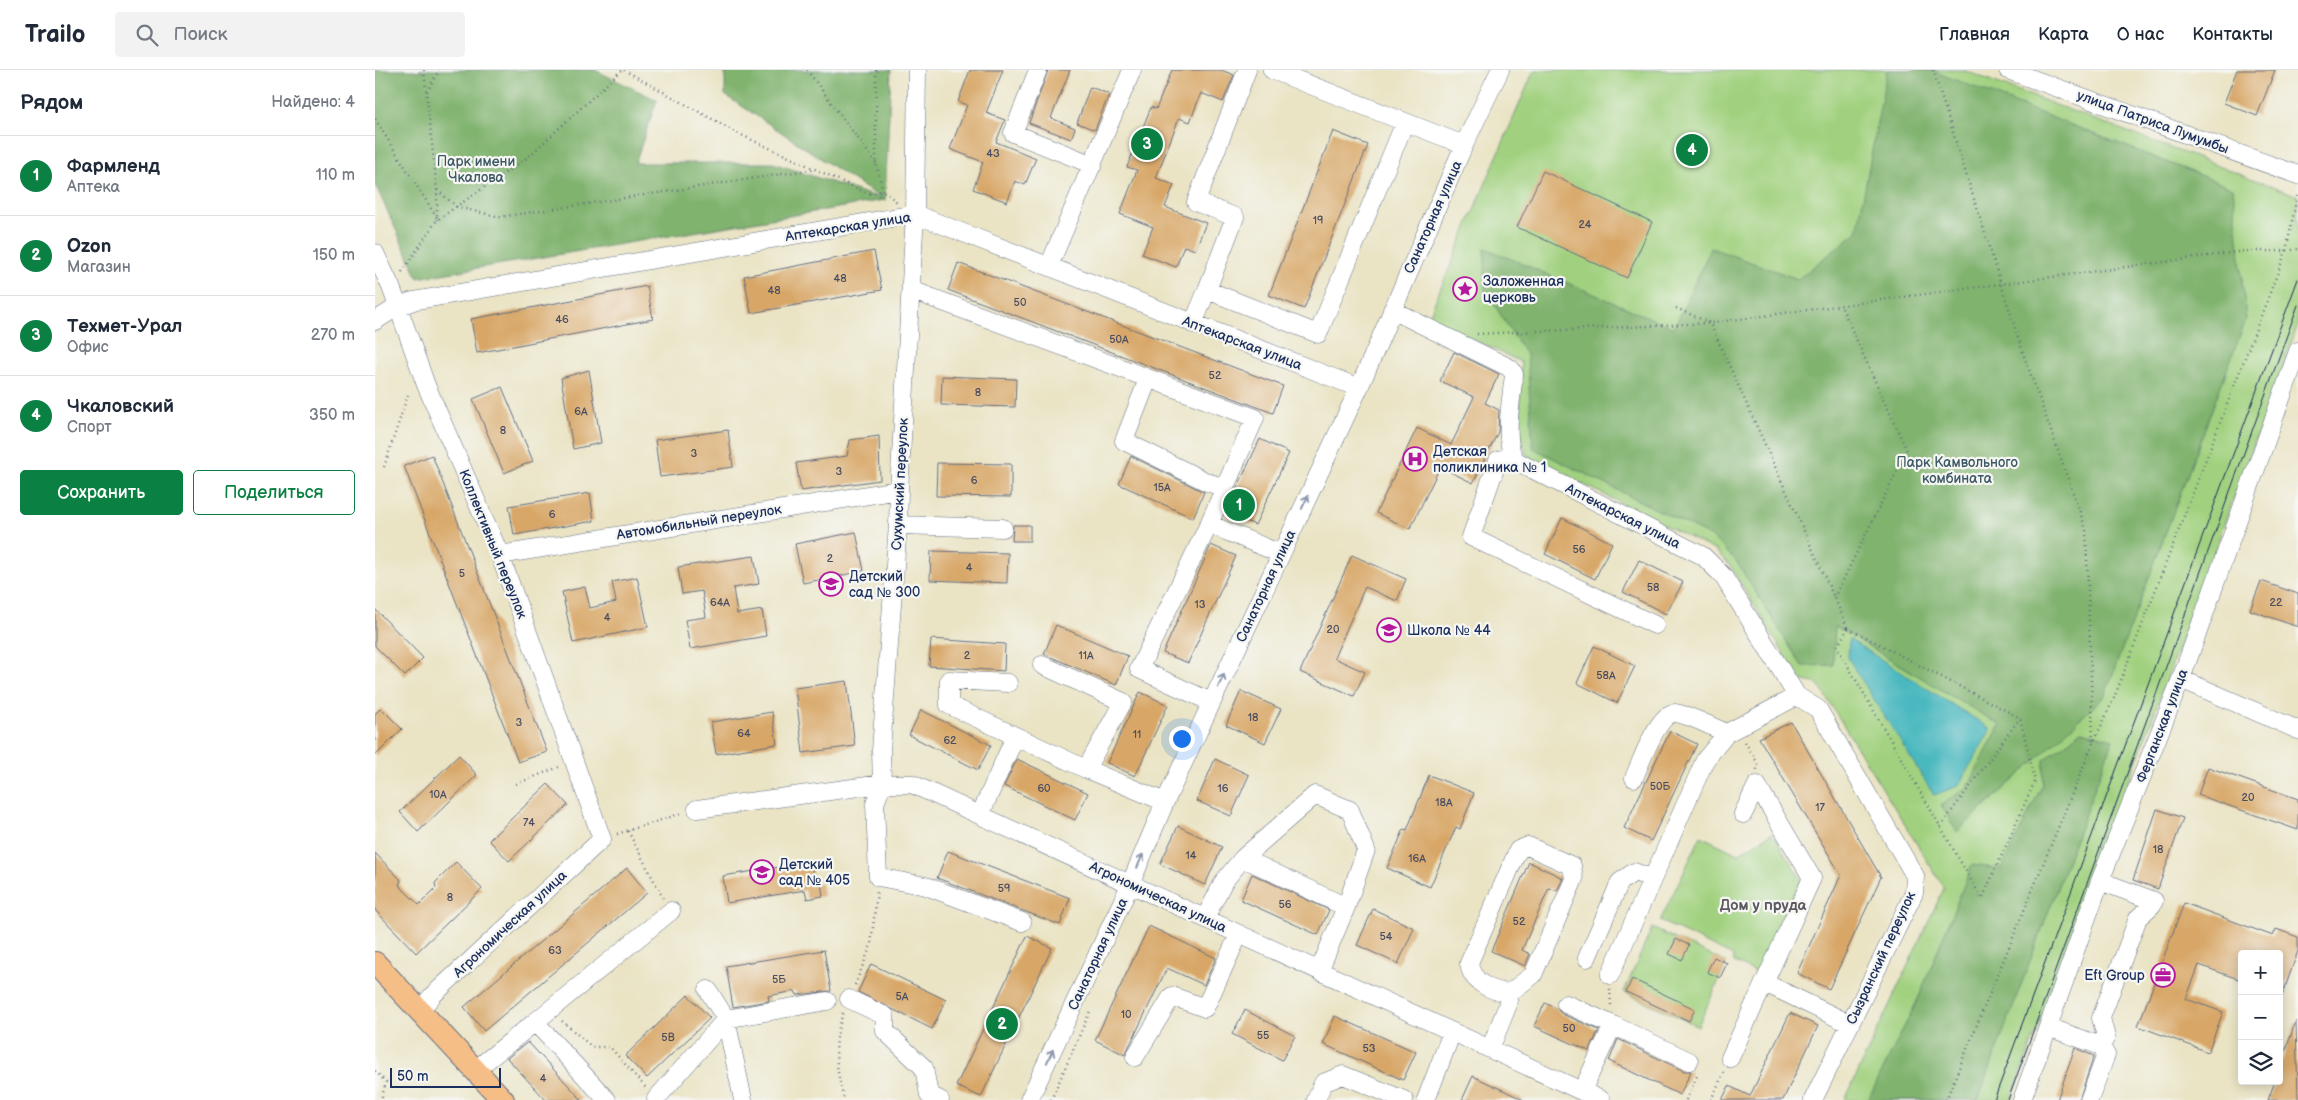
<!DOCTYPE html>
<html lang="ru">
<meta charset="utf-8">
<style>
:root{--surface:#fff;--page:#f2f2f3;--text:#1f2937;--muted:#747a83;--line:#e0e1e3;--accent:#0b8043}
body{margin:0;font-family:"Balsamiq Sans",sans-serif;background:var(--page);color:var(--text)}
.controls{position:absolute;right:15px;bottom:15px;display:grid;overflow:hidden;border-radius:5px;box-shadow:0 2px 12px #0003}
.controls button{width:45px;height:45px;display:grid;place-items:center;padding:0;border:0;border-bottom:1px solid var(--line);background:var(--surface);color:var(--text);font:25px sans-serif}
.scale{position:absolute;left:15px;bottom:12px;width:111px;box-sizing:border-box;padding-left:5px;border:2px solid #1b2f5e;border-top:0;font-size:14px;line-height:18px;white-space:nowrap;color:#1b2f5e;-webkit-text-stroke:4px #f6f6f2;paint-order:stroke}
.you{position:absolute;left:806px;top:668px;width:18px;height:18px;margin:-12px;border:4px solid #fff;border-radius:50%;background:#1a73e8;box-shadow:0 0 0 8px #1a73e833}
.badge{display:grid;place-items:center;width:32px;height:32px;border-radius:50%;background:var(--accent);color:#fff;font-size:16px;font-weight:700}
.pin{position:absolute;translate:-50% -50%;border:2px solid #fff;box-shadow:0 1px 5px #0006}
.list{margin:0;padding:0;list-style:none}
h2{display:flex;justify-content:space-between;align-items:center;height:65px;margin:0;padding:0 20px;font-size:21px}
h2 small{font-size:16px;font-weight:400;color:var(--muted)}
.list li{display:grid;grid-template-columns:32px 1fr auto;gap:15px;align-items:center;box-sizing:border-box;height:80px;padding:0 20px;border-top:1px solid var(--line)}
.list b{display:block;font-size:19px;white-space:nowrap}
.list p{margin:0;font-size:16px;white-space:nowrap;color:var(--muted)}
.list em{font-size:16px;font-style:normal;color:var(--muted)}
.actions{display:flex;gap:10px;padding:15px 20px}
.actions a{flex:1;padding:11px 0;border:1px solid var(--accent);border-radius:5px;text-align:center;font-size:18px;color:var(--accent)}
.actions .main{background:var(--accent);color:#fff}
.icon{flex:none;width:28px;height:28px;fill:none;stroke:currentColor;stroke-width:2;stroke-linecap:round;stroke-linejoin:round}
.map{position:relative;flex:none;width:1923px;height:1030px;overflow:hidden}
header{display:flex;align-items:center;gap:30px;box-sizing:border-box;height:70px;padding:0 25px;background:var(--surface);border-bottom:1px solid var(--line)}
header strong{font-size:24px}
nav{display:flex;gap:28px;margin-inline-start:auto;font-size:18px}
.search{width:350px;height:45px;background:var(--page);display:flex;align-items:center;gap:12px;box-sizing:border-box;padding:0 18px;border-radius:5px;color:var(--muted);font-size:19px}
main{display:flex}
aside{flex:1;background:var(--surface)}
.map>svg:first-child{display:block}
.green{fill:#a1d17f;stroke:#5e806e}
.forest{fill:#80b36e;stroke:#4e7166}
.water{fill:#49b8bf;stroke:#32748e}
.building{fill:#d8a768}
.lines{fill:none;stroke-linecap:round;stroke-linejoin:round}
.minor-casing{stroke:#636e82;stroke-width:19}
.major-casing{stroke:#636e82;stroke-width:24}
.path{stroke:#636e82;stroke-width:2.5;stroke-dasharray:1 4;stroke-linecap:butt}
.minor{stroke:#fff;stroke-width:18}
.major{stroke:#f6be87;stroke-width:22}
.tram{stroke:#1b2f5e;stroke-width:1}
.oneway{stroke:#8d97ae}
.labels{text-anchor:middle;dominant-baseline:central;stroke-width:4.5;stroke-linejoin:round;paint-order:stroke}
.number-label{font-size:11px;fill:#4a4d60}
.street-label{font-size:14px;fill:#1b2f5e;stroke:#f6f6f2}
.park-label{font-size:14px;fill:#3c5866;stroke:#f6f6f2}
.poi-label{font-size:14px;fill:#1b2f5e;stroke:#f6f6f2;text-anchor:start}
.neighbourhood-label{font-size:15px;font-weight:bold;fill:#5d5962;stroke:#f6f6f2}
</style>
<header>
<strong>Trailo</strong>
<div class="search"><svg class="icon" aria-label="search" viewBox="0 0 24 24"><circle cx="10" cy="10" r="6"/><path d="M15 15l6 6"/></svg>Поиск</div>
<nav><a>Главная</a><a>Карта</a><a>О нас</a><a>Контакты</a></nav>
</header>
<main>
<aside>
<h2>Рядом<small>Найдено: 4</small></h2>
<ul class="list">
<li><span class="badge">1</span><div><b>Фармленд</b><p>Аптека</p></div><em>110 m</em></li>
<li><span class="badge">2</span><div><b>Ozon</b><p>Магазин</p></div><em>150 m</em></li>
<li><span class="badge">3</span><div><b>Техмет-Урал</b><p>Офис</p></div><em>270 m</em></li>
<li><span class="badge">4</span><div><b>Чкаловский</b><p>Спорт</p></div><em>350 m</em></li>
</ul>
<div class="actions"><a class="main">Сохранить</a><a>Поделиться</a></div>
</aside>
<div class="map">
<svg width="1923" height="1030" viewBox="0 0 1923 1030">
<rect width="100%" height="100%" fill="#f6f6f2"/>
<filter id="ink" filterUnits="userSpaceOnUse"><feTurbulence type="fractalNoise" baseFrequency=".02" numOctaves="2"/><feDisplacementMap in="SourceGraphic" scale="10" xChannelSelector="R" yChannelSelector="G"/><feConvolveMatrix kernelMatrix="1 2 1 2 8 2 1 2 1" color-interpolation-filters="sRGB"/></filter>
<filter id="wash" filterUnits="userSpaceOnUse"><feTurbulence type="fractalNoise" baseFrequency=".0096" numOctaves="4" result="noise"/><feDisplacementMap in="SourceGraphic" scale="20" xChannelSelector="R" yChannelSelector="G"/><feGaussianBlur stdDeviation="1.12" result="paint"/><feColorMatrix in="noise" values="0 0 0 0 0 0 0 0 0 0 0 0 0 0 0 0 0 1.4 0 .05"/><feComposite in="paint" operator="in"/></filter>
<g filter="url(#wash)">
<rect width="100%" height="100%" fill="#eae4c5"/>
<path class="green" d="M1159 0H1588L1923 126V255L1636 1030H1470L1569 818 1443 614 1425 610 1355 496 1341 481 1152 386 1145 364 1146 292 1053 248Z
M1397 763 1427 810 1383 903 1359 892 1358 886 1285 851 1326 766 1363 784Z
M1277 858 1352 893 1323 956 1249 922Z"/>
<path class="forest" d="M0 0H41V3L45 0H220L282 30 260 93H398L507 129 350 25V0H516L510 130 43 208 0 114Z
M1512 0H1555L1858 118 1871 249 1729 627 1582 762 1566 735 1593 717 1625 655 1460 556 1458 595 1427 596 1361 491 1337 467 1158 378 1152 286 1110 220V178L1299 258 1336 178 1423 209 1482 162Z
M1707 661 1738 669 1603 1030H1493L1543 929 1597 795 1626 799 1668 714 1669 690Z"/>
<path class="water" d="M1474 569 1616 659 1583 716 1559 725 1473 588Z"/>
<g id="blocks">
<path class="building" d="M595 0H628L611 43 630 50 621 72 661 88 650 115 640 111 632 132 598 119 608 92 575 79 592 35 583 32Z
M673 0H695L676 48 700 58 696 69 654 53Z
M797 0H846L859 5 848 32 826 23 815 52 804 48 781 108 799 115 790 137 831 153 820 180 809 176 801 197 767 184 778 157 745 144 762 100 752 97 776 37 781 39Z
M1862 0H1900L1882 46 1849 33Z
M715 17 734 24 720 60 702 53Z
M958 61 993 75 929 239 894 225Z
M1168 101 1277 152 1252 208 1142 157Z
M499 181 507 220 376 243 369 206Z
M583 193 908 316 898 343 573 220Z
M272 216 278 249 102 283 96 249Z
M1079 282 1124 304 1110 333 1124 340 1123 362 1098 413 1065 397 1035 459 1001 443 1042 358 1076 375 1099 327 1065 311Z
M214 300 226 373 198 379 186 308Z
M567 306 641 309 640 337 566 335Z
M127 317 158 391 129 403 98 329Z
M353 360 358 397 285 407 280 370Z
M504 366 505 410 426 421 421 393 472 386 475 370Z
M885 369 914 383 880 455 851 442Z
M57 385 172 682 143 692 29 396Z
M756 386 829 422 818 448 744 414Z
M562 393 636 394V427L561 426Z
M215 423 219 451 139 465 134 436Z
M1187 448 1237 473 1220 509 1170 484Z
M638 455H655V471H637Z
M481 462 489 501 428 513 420 474Z
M836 475 861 486 813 593 788 583Z
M556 481 633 483 632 513 555 510Z
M977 485 1031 509 1022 531 990 517 959 588 990 602 979 626 925 602Z
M379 486 384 514 358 518 362 544 387 540 391 566 315 579 310 550 331 547 327 521 307 524 303 497Z
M1264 490 1308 512 1291 544 1248 522Z
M262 507 273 557 198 573 187 522 210 517 215 538 241 532 237 512Z
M1886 511 1923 524V557L1875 540Z
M0 539 48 588 30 606 0 576Z
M681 555 753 586 741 615 669 584Z
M556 569 630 574 629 601 554 596Z
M1219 576 1260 596 1242 633 1202 613Z
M472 611 480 676 428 683 420 618Z
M866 621 906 639 890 673 851 655Z
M765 622 793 635 760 706 732 693Z
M6 638 27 659 0 686V644Z
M546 640 616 675 603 700 534 665Z
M397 642 402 674 341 684 336 652Z
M1416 652 1506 807 1454 919 1422 903 1466 805 1384 668Z
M1295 661 1322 674 1276 771 1249 758Z
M84 685 102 705 43 762 25 742Z
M642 689 713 723 700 750 629 716Z
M840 689 874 705 856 746 822 731Z
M1833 697 1923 729V760L1823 725Z
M1054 705 1099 723 1085 759 1081 757 1055 817 1012 798 1029 759 1032 760Z
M173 714 193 735 134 791 114 770Z
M1782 739 1808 748 1783 819 1758 810Z
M803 756 847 777 830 815 785 794Z
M573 781 695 828 685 855 562 808Z
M0 783 26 810 24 815 44 835 61 818 60 813 81 792 107 819 41 883 0 840Z
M436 792 439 814 446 813 448 826 432 829 430 820 352 833 348 806Z
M1154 792 1188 808 1182 821 1174 818 1147 880 1155 884 1150 896 1116 881Z
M252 798 272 823 109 961 89 937Z
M877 804 954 840 943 865 866 830Z
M1809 833 1898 866 1901 859 1923 867V881L1906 929 1904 884H1867V898L1863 909 1824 895 1811 929 1848 942 1833 982 1763 956Z
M998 839 1039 858 1023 894 982 875Z
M774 856 841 888 829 915 792 898 750 985 720 970Z
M652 866 677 878 606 1027 581 1016Z
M1301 869 1314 875 1307 890 1294 884Z
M449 880 456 921 422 925 420 921 393 926 394 931 358 937 351 896Z
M1339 887 1352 893 1345 908 1332 902Z
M496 894 571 930 557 959 483 922Z
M1257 909 1320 939 1314 951 1251 922Z
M313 925 335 948 272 1008 250 986Z
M1170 933 1181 938 1187 944 1224 960 1214 981 1159 956Z
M870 940 920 966 907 990 857 964Z
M1415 943 1443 956 1408 1030H1347L1354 1016 1375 1026Z
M960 946 1041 982 1028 1010 948 974Z
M1921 951 1923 1030H1893L1900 1011H1904V999Z
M1243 969 1309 1001H1316L1305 1025 1234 991Z
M153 972 207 1030H171L132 988Z
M1700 978 1719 986 1704 1030H1682Z
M1098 1006 1149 1030H1087Z"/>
</g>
</g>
<g filter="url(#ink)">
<use href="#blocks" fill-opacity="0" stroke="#636e82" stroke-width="1"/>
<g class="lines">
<g class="minor-casing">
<path id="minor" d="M542 0 540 144 524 420 523 455 506 680 507 714 500 734 503 807 551 816 647 852
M663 0 638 63 718 95
M872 0 821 132 860 147 832 220 943 264 1030 52
M897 0 1089 75
M1633 0 1923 105
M0 183 16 217 51 315 125 485 227 769 58 925 45 940
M674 196 757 0
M536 220 880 348 834 454
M1017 240 1135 298 1139 304C1137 326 1126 378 1143 392L1328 486 1348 506 1422 626 1443 639 1540 806 1539 823 1438 1030
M0 251 22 237 38 231 540 144 984 318
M818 254 832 220
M773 309 749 371 832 412 850 418
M1136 387 1123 390 1096 467 1280 555
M523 455 628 458
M125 485 524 420
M1806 609 1923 660
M633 613 574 610V635L711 699 748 632 667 595
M836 632 764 599 834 454 906 484
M711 699 790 732
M1259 708C1265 694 1284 640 1301 643 1318 646 1336 657 1352 663
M322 739 507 714H537L1226 1030
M605 745 640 667
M868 788 940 725 975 740 991 780 971 837
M830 848 849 811 868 788 971 837 944 901
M1212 888 1245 812 1259 802 1277 808
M1235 905 1330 690 1352 663 1422 626
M1390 913 1475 954
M474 929 510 946V961L549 998 554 1025 565 1030
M1191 934 1238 955 1207 1021
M1238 955 1314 991
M1673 957 1726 976 1731 967 1726 948 1763 848 1777 835 1779 831 1725 811
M1115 979 1132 937 1134 923 1158 905 1199 809 1197 796 1153 776 1143 780 1094 893C1096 912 1115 921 1134 923
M760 987 797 926 830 938 864 864
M1355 988 1437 808 1382 715 1368 744
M100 1000 160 952
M281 1029 351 949 333 920
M232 1030 160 952 296 841
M368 1030 351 949 452 931
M654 1030 755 815 790 732 984 318 1089 75 1125 0
M941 1030 948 1013 968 1005 1029 1030
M1051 1030 1077 962
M1647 1030 1725 811 1806 609 1923 281
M1714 1030 1731 985 1726 976"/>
</g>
<g class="major-casing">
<path id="major" d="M0 893 128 1030"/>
</g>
<path class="path" d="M49 0 62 120V150
M249 0 362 63 494 124 508 121 522 132
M432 0 501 93
M501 0V93L508 121
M1558 0 1648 283 1711 459 1718 671
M52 22 64 0
M0 49 62 148
M62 120 82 137 125 147 440 99
M27 202 62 150 153 87 247 0
M1301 238 1335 253 1473 558
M1102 264 1335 253 1870 181H1911L1923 179
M9 397 33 324
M1459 528 1532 381 1466 236
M1473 558 1645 648 1660 711 1607 829 1462 577Z
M1370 672 1382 692V701
M141 714 184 697
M1565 757 1645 648
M253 761 288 828
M242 764 308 743
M480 915 496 875 502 822
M1235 919 1236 936
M468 943C457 976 461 997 469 1030
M187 951 217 977H235L271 1018
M0 1001 11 1012 6 1030
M676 1030 716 939
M1311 1030 1323 1004
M1336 1030 1349 1002
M1571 1030 1718 673 1739 628 1911 181 1923 122"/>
<use href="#minor" class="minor"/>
<use href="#major" class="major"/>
<path class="tram" d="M1619 1030 1923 209
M1633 1030 1923 235"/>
</g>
<defs><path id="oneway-shaft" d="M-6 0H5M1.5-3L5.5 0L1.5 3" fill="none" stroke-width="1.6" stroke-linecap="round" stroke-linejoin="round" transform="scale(1.25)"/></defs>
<g class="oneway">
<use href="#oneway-shaft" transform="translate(930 432) rotate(-65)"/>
<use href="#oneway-shaft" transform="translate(846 611) rotate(-65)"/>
<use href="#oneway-shaft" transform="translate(765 791) rotate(-67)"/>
<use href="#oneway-shaft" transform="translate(675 986) rotate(-65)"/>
</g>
</g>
<defs>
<g id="sight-ring" transform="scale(1.25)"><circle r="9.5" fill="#f6f6f2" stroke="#b5179e" stroke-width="1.5"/><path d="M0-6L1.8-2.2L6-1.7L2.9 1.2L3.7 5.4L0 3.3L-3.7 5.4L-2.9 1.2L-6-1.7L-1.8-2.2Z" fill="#b5179e"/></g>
<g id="hospital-ring" transform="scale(1.25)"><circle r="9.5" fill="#f6f6f2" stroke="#b5179e" stroke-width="1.5"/><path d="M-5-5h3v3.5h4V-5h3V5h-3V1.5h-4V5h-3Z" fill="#b5179e"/></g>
<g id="school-ring" transform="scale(1.25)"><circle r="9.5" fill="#f6f6f2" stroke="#b5179e" stroke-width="1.5"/><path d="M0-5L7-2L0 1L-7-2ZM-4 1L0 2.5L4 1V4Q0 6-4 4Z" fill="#b5179e"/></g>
<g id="office-ring" transform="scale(1.25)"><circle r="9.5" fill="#f6f6f2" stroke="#b5179e" stroke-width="1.5"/><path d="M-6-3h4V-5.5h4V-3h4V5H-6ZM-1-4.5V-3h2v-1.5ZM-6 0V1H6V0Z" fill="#b5179e"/></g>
</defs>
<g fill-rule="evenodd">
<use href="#sight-ring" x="1090" y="219"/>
<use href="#hospital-ring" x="1040" y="389"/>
<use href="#school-ring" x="456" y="514"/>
<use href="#school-ring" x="1014" y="560"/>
<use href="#school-ring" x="387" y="802"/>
<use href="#office-ring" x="1788" y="905"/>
</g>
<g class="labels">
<g class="number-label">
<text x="618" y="83">43</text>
<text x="943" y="150">19</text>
<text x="1210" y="154">24</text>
<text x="465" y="208">48</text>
<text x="399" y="220">48</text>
<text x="645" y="232">50</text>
<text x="187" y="249">46</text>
<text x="744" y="269">50А</text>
<text x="840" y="305">52</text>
<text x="603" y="322">8</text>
<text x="206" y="341">6А</text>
<text x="128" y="360">8</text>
<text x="319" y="383">3</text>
<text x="464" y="401">3</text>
<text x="599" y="410">6</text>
<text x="787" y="417">15А</text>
<text x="177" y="444">6</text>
<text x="1204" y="479">56</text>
<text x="455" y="488">2</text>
<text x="594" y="497">4</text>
<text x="87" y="503">5</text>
<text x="1278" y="517">58</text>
<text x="345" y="532">64А</text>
<text x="1901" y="532">22</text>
<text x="825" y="534">13</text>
<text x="232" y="547">4</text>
<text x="958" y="559">20</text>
<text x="592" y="585">2</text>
<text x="711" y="585">11А</text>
<text x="1231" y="605">58А</text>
<text x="878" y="647">18</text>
<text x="144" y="652">3</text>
<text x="369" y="663">64</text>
<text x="762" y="664">11</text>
<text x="575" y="670">62</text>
<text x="1285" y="716">50Б</text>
<text x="669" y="718">60</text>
<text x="848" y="718">16</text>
<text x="63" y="724">10А</text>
<text x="1873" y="727">20</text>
<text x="1069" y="732">18А</text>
<text x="1445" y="737">17</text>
<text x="154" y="752">74</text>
<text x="1783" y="779">18</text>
<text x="816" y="785">14</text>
<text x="1042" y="788">16А</text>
<text x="629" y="818">59</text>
<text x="75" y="827">8</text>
<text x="910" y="834">56</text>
<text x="1144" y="851">52</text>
<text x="1011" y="866">54</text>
<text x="180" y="880">63</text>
<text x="404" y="909">5Б</text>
<text x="527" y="926">5А</text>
<text x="751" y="944">10</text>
<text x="1194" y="958">50</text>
<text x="888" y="965">55</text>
<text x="293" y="967">5В</text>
<text x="994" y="978">53</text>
<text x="168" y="1008">4</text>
</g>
<g class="street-label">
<text transform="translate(1778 52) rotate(20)">улица Патриса Лумумбы</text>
<text transform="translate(1058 147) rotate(-66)">Санаторная улица</text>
<text transform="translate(473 157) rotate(-9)">Аптекарская улица</text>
<text transform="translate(867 273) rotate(21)">Аптекарская улица</text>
<text transform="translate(525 414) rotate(-87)">Сухумский переулок</text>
<text transform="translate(1248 446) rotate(27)">Аптекарская улица</text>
<text transform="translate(324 452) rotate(-9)">Автомобильный переулок</text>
<text transform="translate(118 474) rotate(68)">Коллективный переулок</text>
<text transform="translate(891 516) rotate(-65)">Санаторная улица</text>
<text transform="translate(1787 656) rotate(-69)">Ферганская улица</text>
<text transform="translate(783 827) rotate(25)">Агрономическая улица</text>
<text transform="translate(135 854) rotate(-43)">Агрономическая улица</text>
<text transform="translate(723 884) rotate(-65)">Санаторная улица</text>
<text transform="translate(1506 888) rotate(-65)">Сызранский переулок</text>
</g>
<g class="park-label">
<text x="101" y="91">Парк имени<tspan x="101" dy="16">Чкалова</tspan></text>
<text x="1582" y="392">Парк Камвольного<tspan x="1582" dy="16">комбината</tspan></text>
</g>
<g class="poi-label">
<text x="1108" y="211">Заложенная<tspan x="1108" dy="16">церковь</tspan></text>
<text x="1058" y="381">Детская<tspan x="1058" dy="16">поликлиника № 1</tspan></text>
<text x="474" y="506">Детский<tspan x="474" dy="16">сад № 300</tspan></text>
<text x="1032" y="560">Школа № 44</text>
<text x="404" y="794">Детский<tspan x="404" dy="16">сад № 405</tspan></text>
<text x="1770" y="905" text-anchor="end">Eft Group</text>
</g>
<g class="neighbourhood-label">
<text x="1388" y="835">Дом у пруда</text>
</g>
</g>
</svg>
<div class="controls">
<button>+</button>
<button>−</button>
<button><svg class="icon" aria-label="layers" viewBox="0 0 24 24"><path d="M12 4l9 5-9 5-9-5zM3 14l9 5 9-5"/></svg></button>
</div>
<div class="scale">50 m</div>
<div class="you"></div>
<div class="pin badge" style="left:864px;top:435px">1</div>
<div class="pin badge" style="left:627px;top:954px">2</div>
<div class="pin badge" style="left:772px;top:74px">3</div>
<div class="pin badge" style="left:1317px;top:80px">4</div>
</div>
</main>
